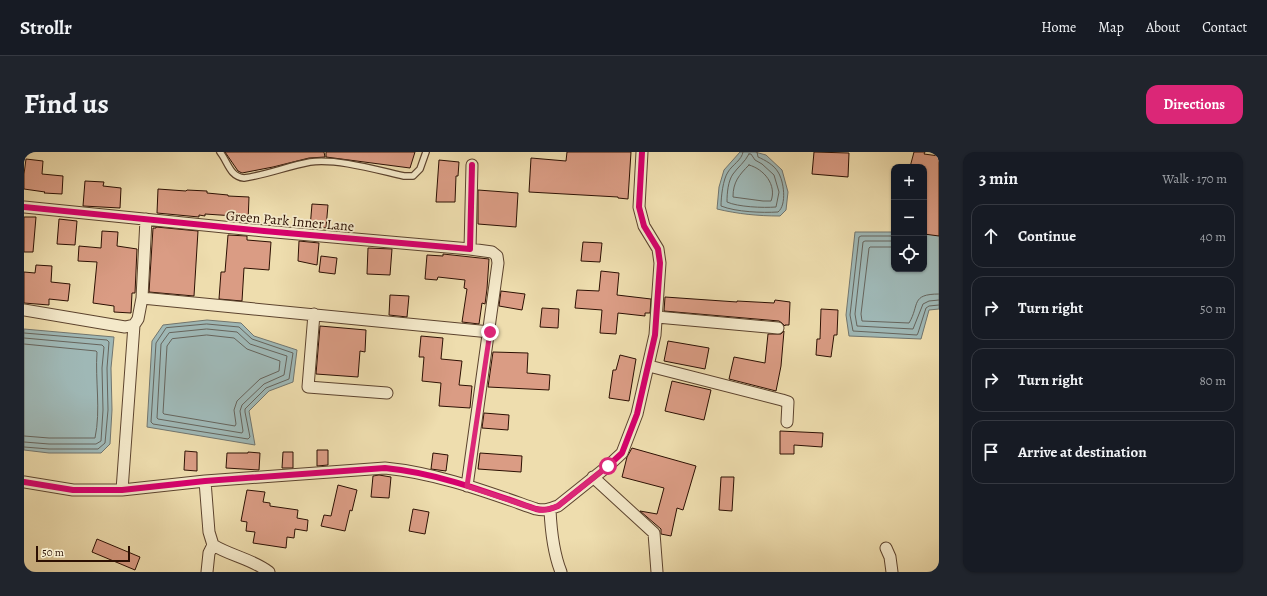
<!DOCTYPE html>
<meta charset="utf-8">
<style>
:root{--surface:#171b24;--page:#20242c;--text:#f1f3f6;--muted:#9ea1a6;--line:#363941;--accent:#db2777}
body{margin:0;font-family:Alegreya,serif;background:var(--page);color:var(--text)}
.controls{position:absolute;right:12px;top:12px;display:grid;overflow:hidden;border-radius:8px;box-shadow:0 1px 3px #0004}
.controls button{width:36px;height:36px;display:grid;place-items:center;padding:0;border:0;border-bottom:1px solid var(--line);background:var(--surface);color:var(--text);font:20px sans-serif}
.scale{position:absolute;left:12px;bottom:10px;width:94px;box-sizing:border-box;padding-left:4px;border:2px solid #2c1003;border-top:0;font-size:11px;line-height:14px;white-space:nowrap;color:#2c1003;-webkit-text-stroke:3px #f4e9ca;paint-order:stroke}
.stop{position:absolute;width:12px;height:12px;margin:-9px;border:3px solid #db2777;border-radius:50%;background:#fff}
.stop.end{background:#db2777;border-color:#fff;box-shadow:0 1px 4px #0008}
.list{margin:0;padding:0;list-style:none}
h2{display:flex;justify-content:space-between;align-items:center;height:52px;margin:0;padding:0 16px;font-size:17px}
h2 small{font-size:13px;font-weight:400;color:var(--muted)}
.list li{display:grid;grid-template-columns:26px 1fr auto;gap:12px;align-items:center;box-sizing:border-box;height:64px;margin:0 8px 8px;padding:0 8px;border:1px solid var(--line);border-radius:12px}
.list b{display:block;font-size:15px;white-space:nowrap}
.list em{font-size:13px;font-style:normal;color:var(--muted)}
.icon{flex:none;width:22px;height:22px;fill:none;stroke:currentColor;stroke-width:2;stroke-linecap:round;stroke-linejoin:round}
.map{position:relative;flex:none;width:915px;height:420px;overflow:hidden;border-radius:12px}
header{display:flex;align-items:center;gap:24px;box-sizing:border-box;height:56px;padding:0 20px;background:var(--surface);border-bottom:1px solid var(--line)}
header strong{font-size:19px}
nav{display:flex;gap:22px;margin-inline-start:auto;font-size:14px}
.intro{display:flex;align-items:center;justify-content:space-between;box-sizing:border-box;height:96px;padding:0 24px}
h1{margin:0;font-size:28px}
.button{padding:10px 18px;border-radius:12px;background:var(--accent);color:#fff;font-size:14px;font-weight:700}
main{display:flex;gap:24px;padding:0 24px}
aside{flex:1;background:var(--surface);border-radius:12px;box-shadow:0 1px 3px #0004}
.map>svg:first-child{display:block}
.water{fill:#9fb8b6;stroke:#71756e}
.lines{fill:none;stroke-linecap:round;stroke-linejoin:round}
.shore{stroke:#66645c;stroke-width:1}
.building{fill:#da9c84;stroke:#2c1003}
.service-casing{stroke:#5c432e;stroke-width:8}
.minor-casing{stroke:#5c432e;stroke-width:13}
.service{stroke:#f4e9ca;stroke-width:5.5}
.minor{stroke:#f4e9ca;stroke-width:11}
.cycleway-casing{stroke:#f4e9ca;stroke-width:8}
.cycleway{stroke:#d6006c;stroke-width:6}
.route{stroke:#db2777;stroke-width:5}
.labels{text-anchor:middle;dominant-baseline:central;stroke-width:3.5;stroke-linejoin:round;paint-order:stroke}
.street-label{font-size:14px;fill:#2c1003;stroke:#f4e9ca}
</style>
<header>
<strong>Strollr</strong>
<nav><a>Home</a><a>Map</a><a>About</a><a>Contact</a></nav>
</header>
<div class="intro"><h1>Find us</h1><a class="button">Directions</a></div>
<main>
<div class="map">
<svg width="915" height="420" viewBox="0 0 915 420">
<rect width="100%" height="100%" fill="#eeddae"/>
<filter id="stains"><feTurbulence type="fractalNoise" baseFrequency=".005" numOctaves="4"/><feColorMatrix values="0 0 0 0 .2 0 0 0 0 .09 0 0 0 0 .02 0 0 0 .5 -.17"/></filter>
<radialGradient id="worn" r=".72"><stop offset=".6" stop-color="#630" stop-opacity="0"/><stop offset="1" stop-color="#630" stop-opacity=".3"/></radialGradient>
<path class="water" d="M716 0H731L742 3 758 18 764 40 762 58 756 64C734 64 714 62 693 57L695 35 700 18Z
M831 80H870V117H900V80H915V157L905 158 897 187 825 184 822 163Z
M183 168 217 171 230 184 273 198 269 230 245 239 225 259 231 293 123 275 128 189 139 173Z
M0 177 90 185 87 216 88 258 86 292 77 301H25L0 298Z"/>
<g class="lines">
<path class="shore" d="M719 0C718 8 708 13 704 20 699 27 697 45 697 54 712 60 738 61 754 60 763 53 760 29 754 20 750 13 741 8 734 5L733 0
M725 2H727L731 8 738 12 750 23 755 40 752 55C739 56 714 55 703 50 703 41 704 29 709 22 714 15 721 10 725 2Z
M725 13C740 17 753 33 747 49H739L709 45C709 30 715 23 725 13Z
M870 84H837L835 85 826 163 829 179 893 183 894 181 902 156 905 154 915 153
M870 89H841L839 90 831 162 833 174 889 177 899 152 905 149 915 148
M870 95H846L845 96 837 162 838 169 885 171C896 153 886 142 915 142
M183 172 215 175 228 187 269 201 265 227 242 236 221 257V260L226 285 224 287 129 272 127 270 132 191 142 176Z
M183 177 213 180 226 192 263 204 260 223 240 232 218 253 216 259 219 279 218 281 134 267 133 266 137 192 145 181Z
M0 181 83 188 85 190 83 216 84 258 81 291 74 297H25L0 295
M183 183 210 186 223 197 256 209 255 219 236 227 213 249 210 258 212 272 211 274 140 262 139 261 143 194 148 187Z
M0 186 78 193 80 195 78 216 79 258 77 289 72 292H25L0 290
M0 192 72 199 73 200C71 228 77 258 71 286H25L0 284"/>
</g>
<path class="building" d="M201 0H300L301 5 285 6 249 15 218 21 214 19Z
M302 0H391L386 16 302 5Z
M543 0H607L604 47 594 46V45L505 40 507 6 542 9Z
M790 0 825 1 824 25 788 22Z
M890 0H901L900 2 915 4V84L900 82V15H886Z
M2 7 19 9 18 22 39 24 38 42 20 41 21 40 0 37V22Z
M415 8 435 10 434 24H432L431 50H412Z
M61 29 80 30 79 34 97 36 96 56 59 54Z
M134 37 162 39 163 38 183 39V41L204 43V44L225 45 224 70 211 69V64L181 62V64L175 63V65L133 61Z
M454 38 494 41 492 75 454 72Z
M288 52 304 53 302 76 296 75V77L286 76Z
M0 65H12L9 100H0Z
M35 67 53 69 51 93 33 92Z
M132 75 174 79 170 144 125 140 129 76H132Z
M78 79 94 80 93 94 113 97 111 141H108L107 161 90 160V154L69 151 73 110 54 109 55 94 77 96Z
M204 83 223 84V88L247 90 245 118 220 116 218 149 195 147 197 120H201Z
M275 89 295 91 293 113 274 109Z
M559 90 578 91 576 110 557 109Z
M344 96 368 97 366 123 343 122Z
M419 102 465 107 463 137 461 152 458 151 455 172 438 170 443 137 440 136 441 128 414 125 413 128 401 127 403 103 419 104Z
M297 104 313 106 311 122 295 120Z
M12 113 28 114 27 130 46 132 44 149 25 147V153L0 151V120L11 121Z
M577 119 595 121 593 143 627 147 626 161H621V164L594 161 592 182 576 181 578 158 551 156 553 138 575 139Z
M477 139 501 142 498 158 475 154Z
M366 143 385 144 383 165 365 163Z
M641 145 713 150V149L750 151 751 148 766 150 765 173H761V174L758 171 755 169 640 159Z
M518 156 535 157 534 176 516 175Z
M797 157 814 158 813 183H810L807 205 792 203 793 187H796Z
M296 174 342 178 341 200 336 199 334 225 292 222Z
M760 179 757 214 752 239 705 227 710 205 741 211 744 182H757Z
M397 184 419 186 417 207 438 209 435 233 448 234 446 256 415 254 417 231 398 229 400 205H395Z
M644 189 685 196 681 217 640 209Z
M469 200 504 201 503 221 526 223 525 238 464 235Z
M596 203 612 207 605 249 585 246 589 218H592Z
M648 229 687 238 680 268 641 259Z
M460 261 485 263 484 278 458 276Z
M756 279 799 281 798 295 770 293V302H756Z
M608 296 672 314 659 358 653 356 647 384 637 382V377L616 359 633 362 640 336 598 325 603 305Z
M293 298H304V313L293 314Z
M161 299 173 300V319L160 318Z
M224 300 236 301 235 318 202 316 203 301H224Z
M259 300H269V316H258Z
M409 301 424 303 422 319 407 317Z
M456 301 498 304 497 320 454 317Z
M355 323 367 325 365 346 347 345 349 324Z
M697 325H710L708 359 695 358Z
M314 333 333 338 328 359 326 358 321 379 297 374 300 363 307 364Z
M223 338 241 340 239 350 246 351V354L274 358 273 366 284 368 283 379 271 377 270 386 263 385 262 396 229 391 231 380 222 379 223 370 217 369Z
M389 357 405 360 401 382 385 379Z
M73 387 116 405 111 418 68 400Z"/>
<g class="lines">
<g class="service-casing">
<path id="service" d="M196 0C204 10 206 25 220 26 242 23 264 14 286 10 312 6 353 18 380 24H389L396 17 402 0"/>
</g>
<g class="minor-casing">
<path id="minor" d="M0 55 240 79 446 97 448 13
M118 146 466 180
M0 158 101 175 110 173 114 167 118 146 122 67
M290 162 284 235 363 241
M633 165 754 176
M625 214 758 248 764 250 763 270
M569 325 630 381 633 420
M181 329 185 380 189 393C207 404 228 407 245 420
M0 330 49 338H98L181 329 361 316C413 321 463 340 512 357 521 359 526 357 534 354L584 314 598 301 613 262 631 183 636 111 634 97 620 74 615 55 618 0
M443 334 474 111 473 104 468 100 446 97
M98 338 110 173
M526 358C527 379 529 400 537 420
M862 396 866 405 868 420
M183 420 185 401 189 393"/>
</g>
<use href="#service" class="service"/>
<use href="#minor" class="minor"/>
<g class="cycleway-casing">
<path id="cycleway" d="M0 55 240 79 446 97 448 13
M0 330 49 338H98L181 329 361 316C413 321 463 340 512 357 521 359 526 357 534 354L584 314 598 301 613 262 631 183 636 111 634 97 620 74 615 55 618 0"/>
</g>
<use href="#cycleway" class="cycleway"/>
</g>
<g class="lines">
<path class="route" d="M466 180 443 334 512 357C521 359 526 357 534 354L584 314"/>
</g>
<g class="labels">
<g class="street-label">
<text transform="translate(266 69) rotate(5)">Green Park Inner Lane</text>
</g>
</g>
<rect width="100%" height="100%" filter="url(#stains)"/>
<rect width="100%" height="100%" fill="url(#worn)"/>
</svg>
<div class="controls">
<button>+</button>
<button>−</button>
<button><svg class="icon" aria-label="locate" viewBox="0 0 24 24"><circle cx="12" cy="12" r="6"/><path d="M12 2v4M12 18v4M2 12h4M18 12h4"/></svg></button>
</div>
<div class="scale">50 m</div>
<div class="stop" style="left:584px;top:314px"></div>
<div class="stop end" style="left:466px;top:180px"></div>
</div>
<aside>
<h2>3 min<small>Walk · 170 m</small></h2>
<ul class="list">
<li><svg class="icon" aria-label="ahead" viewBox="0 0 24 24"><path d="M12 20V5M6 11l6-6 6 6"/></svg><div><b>Continue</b></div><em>40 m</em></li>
<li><svg class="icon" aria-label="right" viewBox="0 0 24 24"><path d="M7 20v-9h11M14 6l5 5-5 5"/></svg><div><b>Turn right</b></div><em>50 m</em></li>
<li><svg class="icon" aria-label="right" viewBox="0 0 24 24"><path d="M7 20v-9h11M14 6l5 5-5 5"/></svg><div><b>Turn right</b></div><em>80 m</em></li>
<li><svg class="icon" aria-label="arrive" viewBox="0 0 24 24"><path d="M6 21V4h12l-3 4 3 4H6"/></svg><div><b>Arrive at destination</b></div></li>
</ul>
</aside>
</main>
